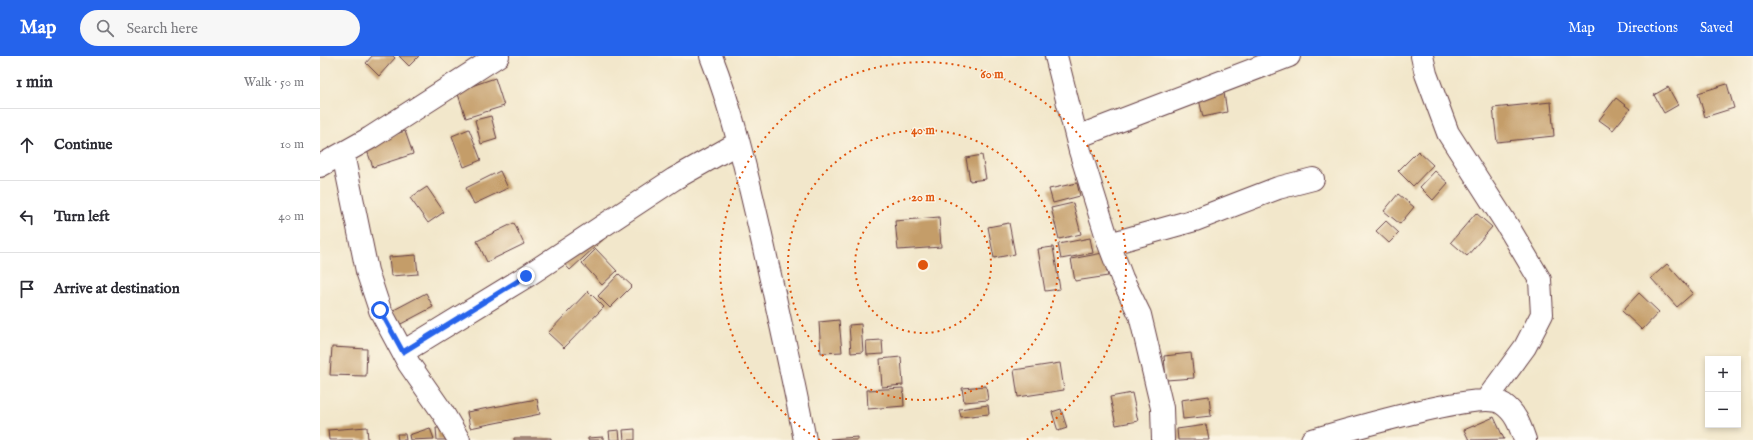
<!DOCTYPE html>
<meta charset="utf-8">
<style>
:root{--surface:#fff;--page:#f7f7f7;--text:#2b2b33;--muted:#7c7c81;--line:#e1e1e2;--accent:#2563eb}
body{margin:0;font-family:"IM FELL English",serif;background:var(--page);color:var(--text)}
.controls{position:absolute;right:12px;bottom:12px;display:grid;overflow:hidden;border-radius:0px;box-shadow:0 2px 6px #0003}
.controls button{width:36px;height:36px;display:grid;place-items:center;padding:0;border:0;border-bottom:1px solid var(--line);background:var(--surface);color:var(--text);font:20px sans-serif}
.stop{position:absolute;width:12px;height:12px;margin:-9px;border:3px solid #2563eb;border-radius:50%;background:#fff}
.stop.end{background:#2563eb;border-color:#fff;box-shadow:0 1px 4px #0008}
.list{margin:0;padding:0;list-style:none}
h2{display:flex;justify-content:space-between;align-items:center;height:52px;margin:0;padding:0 16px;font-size:17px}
h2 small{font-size:13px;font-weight:400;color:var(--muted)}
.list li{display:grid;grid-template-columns:26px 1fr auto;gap:12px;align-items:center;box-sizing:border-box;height:72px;padding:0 16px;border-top:1px solid var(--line)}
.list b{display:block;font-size:15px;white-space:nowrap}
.list em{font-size:13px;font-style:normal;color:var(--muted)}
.icon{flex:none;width:22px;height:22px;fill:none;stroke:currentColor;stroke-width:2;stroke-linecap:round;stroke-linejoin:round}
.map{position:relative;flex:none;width:1433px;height:384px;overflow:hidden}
header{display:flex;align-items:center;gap:24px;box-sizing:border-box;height:56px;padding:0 20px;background:var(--accent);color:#fff}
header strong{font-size:19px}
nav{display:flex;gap:22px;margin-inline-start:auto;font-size:14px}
.search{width:280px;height:36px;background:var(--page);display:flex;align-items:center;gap:10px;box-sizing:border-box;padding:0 14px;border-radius:22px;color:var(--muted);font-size:15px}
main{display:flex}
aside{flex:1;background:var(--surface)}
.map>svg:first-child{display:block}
.building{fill:#c49d69}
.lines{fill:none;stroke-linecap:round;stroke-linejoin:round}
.minor-casing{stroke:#633d43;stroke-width:24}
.minor{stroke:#fff;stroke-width:22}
.route{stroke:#2563eb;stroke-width:5}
.ring{fill:none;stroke:#e0560e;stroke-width:2;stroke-dasharray:2 4}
.centre{fill:#e0560e;stroke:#fcf5e5;stroke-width:2}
.ring-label{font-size:12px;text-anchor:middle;font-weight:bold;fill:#e0560e;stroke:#fcf5e5;stroke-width:3;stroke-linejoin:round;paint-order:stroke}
</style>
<header>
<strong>Map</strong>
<div class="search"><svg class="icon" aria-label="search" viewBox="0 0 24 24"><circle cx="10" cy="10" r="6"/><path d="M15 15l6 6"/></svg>Search here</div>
<nav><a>Map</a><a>Directions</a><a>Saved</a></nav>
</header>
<main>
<aside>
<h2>1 min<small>Walk · 50 m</small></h2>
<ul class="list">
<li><svg class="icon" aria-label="ahead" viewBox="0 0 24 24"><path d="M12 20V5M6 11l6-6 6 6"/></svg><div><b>Continue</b></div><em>10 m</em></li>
<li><svg class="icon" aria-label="left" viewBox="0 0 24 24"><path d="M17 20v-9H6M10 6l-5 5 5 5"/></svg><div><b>Turn left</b></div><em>40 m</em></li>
<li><svg class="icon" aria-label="arrive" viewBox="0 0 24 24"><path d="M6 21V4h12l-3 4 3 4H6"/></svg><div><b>Arrive at destination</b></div></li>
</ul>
</aside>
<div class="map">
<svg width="1433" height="384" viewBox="0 0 1433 384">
<rect width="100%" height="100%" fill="#fcf5e5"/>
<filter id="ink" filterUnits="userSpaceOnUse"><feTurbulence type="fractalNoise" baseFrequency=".025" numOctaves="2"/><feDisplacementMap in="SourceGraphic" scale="8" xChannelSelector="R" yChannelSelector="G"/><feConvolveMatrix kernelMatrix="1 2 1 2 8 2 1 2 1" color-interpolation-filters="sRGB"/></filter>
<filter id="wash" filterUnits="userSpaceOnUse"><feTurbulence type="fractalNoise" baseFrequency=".012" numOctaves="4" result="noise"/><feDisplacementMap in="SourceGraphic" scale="16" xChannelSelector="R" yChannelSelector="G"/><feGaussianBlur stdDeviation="0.9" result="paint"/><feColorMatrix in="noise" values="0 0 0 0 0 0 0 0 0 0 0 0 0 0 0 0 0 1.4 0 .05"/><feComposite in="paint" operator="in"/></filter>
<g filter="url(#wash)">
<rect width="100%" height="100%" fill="#f2e7cb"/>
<g id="blocks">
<path class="building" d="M52 0H73L75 2 59 20 46 7Z
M79 0H99L89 10Z
M175 22 184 50 146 62 137 35Z
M1407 28 1414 52 1385 61 1378 37Z
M1348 31 1358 49 1344 57 1334 39Z
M904 37 907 56 883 61 879 43Z
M1296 42 1310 53 1293 74 1279 64Z
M1231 46 1234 80 1177 86 1173 52Z
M171 60 177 83 161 88 155 64Z
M149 73 161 104 144 111 132 80Z
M85 75 93 98 53 111 45 89Z
M1098 95 1113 109 1093 130 1078 115Z
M662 99 666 123 650 125 646 102Z
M180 115 188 132 154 148 146 132Z
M1115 115 1128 127 1113 144 1100 131Z
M757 127 760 140 733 147 729 133Z
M107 131 124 156 108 167 90 142Z
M1078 138 1094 151 1080 168 1064 155Z
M753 147 761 178 739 183 731 152Z
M1156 157 1172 171 1147 200 1131 186Z
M619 161 621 191 578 194 575 165Z
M1066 165 1079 177 1069 187 1056 175Z
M194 167 204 188 167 206 157 185Z
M689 167 695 198 674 202 668 171Z
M288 179 250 214 238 201Z
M770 182 773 197 741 203 738 188Z
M733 191 740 233 725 235 718 193Z
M276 193 297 215 282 229 262 207Z
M783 197 788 220 755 225 751 203Z
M96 199 98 218 71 220 69 201Z
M1347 208 1373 237 1357 251 1331 222Z
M299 218 312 230 290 252 278 240Z
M268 235 284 251 244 292 228 277Z
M106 237 113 251 79 269 72 255Z
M1319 237 1339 256 1322 274 1302 255Z
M519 264 522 296 501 297 499 266Z
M541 268 543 296 531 297 529 269Z
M562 284 563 298 547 299 546 285Z
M12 291 47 293 46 320 10 319Z
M871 297 874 322 846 324 844 300Z
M581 301 583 329 562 331 560 303Z
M740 307 744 334 698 341 694 314Z
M666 330 668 344 644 346 642 332Z
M583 332 584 350 548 353 547 334Z
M812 337 818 365 796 369 790 341Z
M889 340 891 360 863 363 861 344Z
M217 343 220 358 150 372 147 356Z
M668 349 669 358 641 361 639 353Z
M741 353 747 372 738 375 732 356Z
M1174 361 1184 383 1149 384 1144 374Z
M886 369 889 384H858L857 373Z
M47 371 48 384H9L8 374Z
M110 372 114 383 90 384 89 379Z
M116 372H127L128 384H117Z
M315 373V384H304L303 374Z
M299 374 300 384H290L289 375Z
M77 378H85L86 384H78Z
M283 381V384H268V382Z
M538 381V384H511L510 383Z
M194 382H231V384H194Z"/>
</g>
</g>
<g filter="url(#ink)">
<use href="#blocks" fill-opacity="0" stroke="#633d43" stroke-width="1"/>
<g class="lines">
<g class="minor-casing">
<path id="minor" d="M391 0C412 53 426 114 439 170 455 241 471 312 485 384
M736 0 760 95 789 188 802 222 820 259 842 352 843 384
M1102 0 1106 18 1128 77 1189 172 1220 224 1222 258 1205 291 1167 343
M757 81 969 0
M23 98 47 215 60 254 89 308 123 357 139 384
M0 110 50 82 178 0
M789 188 875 164 958 132 993 123
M83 296 207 220 354 123 418 87
M992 384C1022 376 1162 333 1183 348 1196 357 1200 370 1205 384"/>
</g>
<use href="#minor" class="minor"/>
</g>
</g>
<g class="lines" filter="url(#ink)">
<path class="route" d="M60 254 83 296 206 220"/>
</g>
<g class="ring">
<circle cx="603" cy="209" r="68"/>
<circle cx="603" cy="209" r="135"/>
<path d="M500 384A203 203 0 1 1 706 384"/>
</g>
<circle cx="603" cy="209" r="6" class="centre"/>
<g class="ring-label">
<text x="672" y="22">60 m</text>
<text x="603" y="78">40 m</text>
<text x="603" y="145">20 m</text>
</g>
</svg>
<div class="controls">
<button>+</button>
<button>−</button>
</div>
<div class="stop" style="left:60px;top:254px"></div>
<div class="stop end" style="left:206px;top:220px"></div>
</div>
</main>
